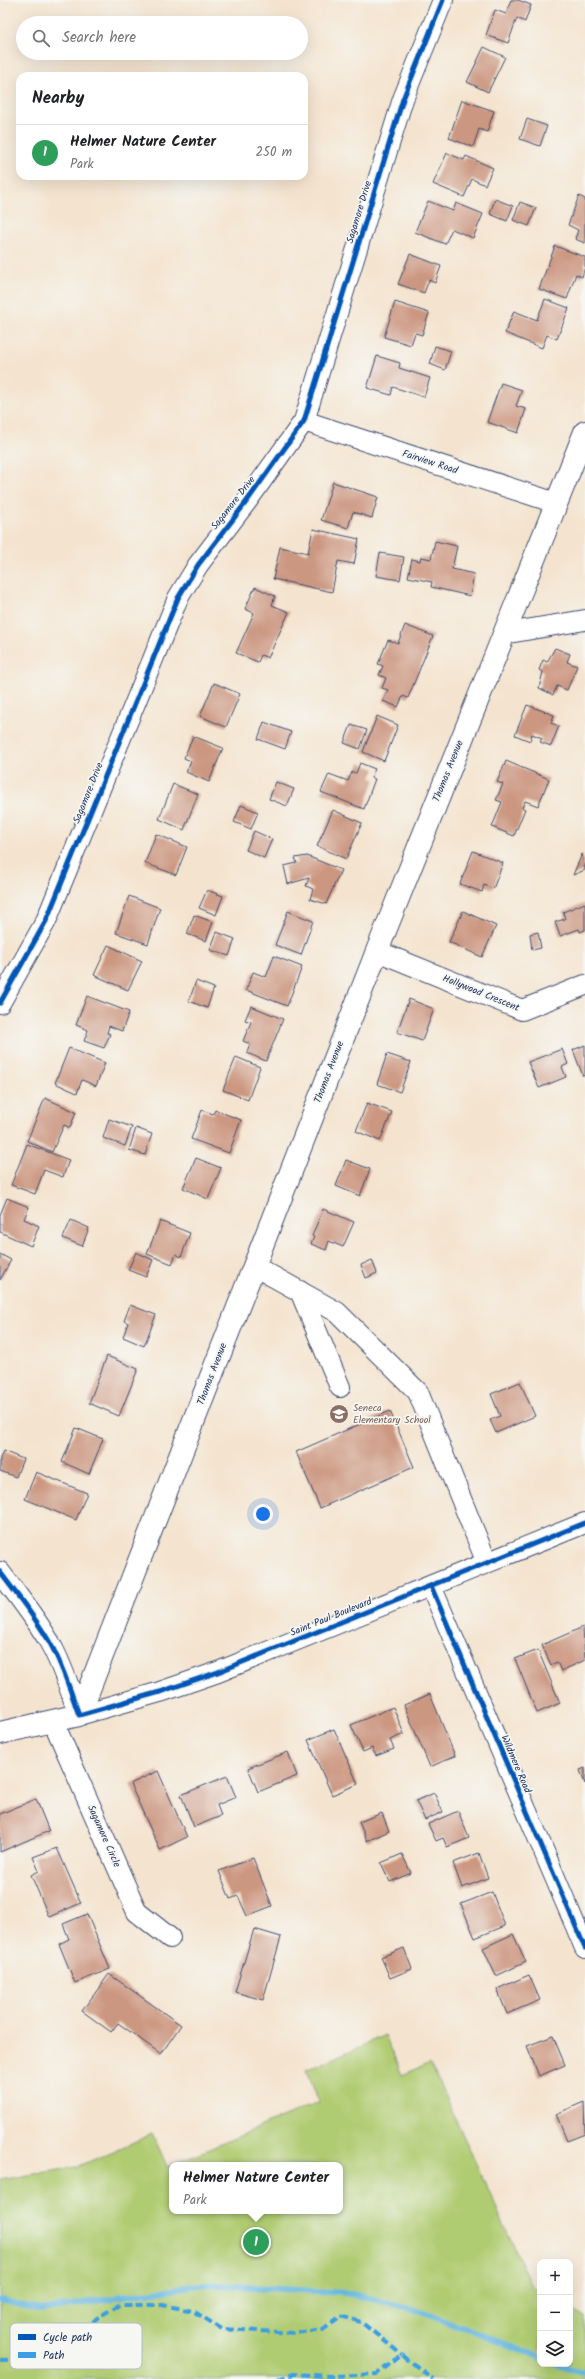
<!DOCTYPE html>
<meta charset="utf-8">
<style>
:root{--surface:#fff;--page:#f2f2f2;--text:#202124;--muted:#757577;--line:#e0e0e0;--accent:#7c3aed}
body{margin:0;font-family:Kalam,sans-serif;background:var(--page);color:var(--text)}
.controls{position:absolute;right:12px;bottom:12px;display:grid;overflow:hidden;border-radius:8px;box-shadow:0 4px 16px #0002}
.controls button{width:36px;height:36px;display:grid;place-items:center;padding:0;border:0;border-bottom:1px solid var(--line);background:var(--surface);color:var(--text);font:20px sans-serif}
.you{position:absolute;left:263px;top:1514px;width:14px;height:14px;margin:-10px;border:3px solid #fff;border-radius:50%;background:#1a73e8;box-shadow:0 0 0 6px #1a73e833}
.badge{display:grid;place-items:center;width:26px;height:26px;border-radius:50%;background:var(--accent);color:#fff;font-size:13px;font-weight:700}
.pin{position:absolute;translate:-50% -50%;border:2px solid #fff;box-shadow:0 1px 4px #0006}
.popup{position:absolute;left:169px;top:2162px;width:174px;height:52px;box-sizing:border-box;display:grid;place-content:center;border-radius:8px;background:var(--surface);filter:drop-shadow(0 1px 3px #0005);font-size:13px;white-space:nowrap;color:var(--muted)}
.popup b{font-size:15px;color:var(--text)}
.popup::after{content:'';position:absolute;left:50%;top:100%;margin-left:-8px;border:8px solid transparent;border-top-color:var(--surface)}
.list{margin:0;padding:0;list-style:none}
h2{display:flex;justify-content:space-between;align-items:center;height:52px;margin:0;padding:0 16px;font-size:17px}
h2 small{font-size:13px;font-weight:400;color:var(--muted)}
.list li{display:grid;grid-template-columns:26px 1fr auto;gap:12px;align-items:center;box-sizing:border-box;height:56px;padding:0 16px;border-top:1px solid var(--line)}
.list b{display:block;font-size:15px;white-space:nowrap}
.list p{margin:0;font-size:13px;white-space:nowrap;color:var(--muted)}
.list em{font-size:13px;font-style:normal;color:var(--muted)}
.icon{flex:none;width:22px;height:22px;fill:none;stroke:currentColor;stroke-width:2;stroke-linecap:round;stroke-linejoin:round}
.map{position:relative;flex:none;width:585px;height:2379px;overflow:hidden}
.search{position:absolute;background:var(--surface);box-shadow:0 4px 16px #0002;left:16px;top:16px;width:292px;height:44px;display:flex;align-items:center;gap:10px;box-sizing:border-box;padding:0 14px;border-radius:22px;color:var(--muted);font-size:15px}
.panel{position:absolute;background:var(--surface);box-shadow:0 4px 16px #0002;left:16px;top:72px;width:292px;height:108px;border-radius:12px}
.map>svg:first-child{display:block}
.green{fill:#b0cc72;stroke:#667e68;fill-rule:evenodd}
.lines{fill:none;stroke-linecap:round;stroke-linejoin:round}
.stream{stroke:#63b6df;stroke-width:6}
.building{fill:#cc9781}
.minor-casing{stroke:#3c4a6f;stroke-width:22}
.major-casing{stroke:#3c4a6f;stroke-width:24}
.minor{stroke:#fff;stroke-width:20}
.major{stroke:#fff;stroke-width:22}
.quiet{stroke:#3b9de6;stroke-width:4;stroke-dasharray:8 4;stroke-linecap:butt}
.cycleway-casing{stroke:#f6f6f2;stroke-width:8}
.cycleway{stroke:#0057b8;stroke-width:5}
.labels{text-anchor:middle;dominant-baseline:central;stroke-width:3.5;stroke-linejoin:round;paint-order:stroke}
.street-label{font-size:10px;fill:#1b2f5e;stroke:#f6f6f2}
.education-label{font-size:10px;fill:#785e54;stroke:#f6f6f2;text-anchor:start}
.key{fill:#f6f6f2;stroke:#b4bac6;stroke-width:1}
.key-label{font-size:11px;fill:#1b2f5e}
</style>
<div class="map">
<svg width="585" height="2379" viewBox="0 0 585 2379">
<rect width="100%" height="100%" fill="#f6f6f2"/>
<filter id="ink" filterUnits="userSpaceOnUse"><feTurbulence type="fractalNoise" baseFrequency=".025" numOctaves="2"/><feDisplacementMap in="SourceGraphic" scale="8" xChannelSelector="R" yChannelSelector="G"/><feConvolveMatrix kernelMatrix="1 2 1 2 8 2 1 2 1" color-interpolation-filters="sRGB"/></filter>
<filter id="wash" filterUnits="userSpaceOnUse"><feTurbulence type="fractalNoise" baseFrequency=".012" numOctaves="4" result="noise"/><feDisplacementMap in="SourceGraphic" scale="16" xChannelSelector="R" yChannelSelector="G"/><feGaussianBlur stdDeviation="0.9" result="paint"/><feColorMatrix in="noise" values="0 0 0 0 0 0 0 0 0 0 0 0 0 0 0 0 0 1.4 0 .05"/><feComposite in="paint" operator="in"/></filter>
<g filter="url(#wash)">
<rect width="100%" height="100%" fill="#f4e4cf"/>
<path class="green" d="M385 2035 402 2075 430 2063 532 2286 540 2291V2364H570V2308L585 2317V2379H0V2180L77 2167 152 2134 167 2167 319 2102 307 2070ZM172 2165H340V2211H172Z"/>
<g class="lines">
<path class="stream" d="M0 2300 40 2310 205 2284 346 2293 410 2308 540 2357
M558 2364 585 2373"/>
</g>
<g id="blocks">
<path class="building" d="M511 0H518L531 5 525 22 517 18 508 43 486 35 495 10 506 14Z
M484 47 505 57 488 92 467 82Z
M462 100 494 111 487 132 479 129 473 147 449 138Z
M527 119 547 126 540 146 520 139Z
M447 153 464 160 466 156 493 168 485 185 472 179 464 197 433 184Z
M579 196 585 199V243L575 239 578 230 568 225Z
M495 199 513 206 507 221 490 214Z
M428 201 453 211 456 203 483 214 473 238 452 229 445 244 415 232Z
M520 202 536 208 529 226 513 220Z
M555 246 585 257V267L582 277 576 274 567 299 539 289Z
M410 254 441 266 435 283 429 280 424 293 398 284Z
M545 299 569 308 557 339 547 335 542 348 505 333 514 311 537 320Z
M395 302 429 313 422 335 415 333 411 345 384 337Z
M435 346 451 351 445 370 430 364Z
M377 356 400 363 399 368 430 378 424 397 393 387 391 395 367 388Z
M501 383 522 390 516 406 526 409 518 433 487 422Z
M333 482 378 497 372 518 353 512 348 528 321 520Z
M313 529 359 539 354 564 338 561 332 592 273 579 280 547 308 553Z
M435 541 457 546 452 569 474 574 470 596 431 587 432 582 408 577 412 559 420 561 421 557 431 559Z
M380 553 404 557 400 580 376 576Z
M255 587 275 596 272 605 289 612 268 658 261 655 258 662 236 653 254 613 245 609Z
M405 625 433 636 408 698 403 696 398 707 383 701 388 690 382 688 386 678 379 675 383 666 378 664 388 640 398 643Z
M555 648 570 654 567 662 577 666 567 690 557 686 553 695 539 688 543 672 539 670 543 660 547 662Z
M214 683 240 694 226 727 200 716Z
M527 705 554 715 551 723 559 726 551 746 540 742 542 738 532 734 530 741 515 735Z
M377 716 398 725 384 761 363 752Z
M264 722 291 732 285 749 258 739Z
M351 725 367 730 360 749 344 743Z
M193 736 223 748 209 782 186 772 191 761 184 758Z
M506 761 549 779 538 806 525 801 522 808 525 809 514 836 492 827 502 802 496 800 503 784 497 782Z
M360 763 375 769 371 778 375 779 364 809 321 792 329 774 348 781 352 772 356 773Z
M276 782 294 789 287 806 269 799Z
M173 784 198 794 184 830 159 819Z
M241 805 258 812 251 829 234 822Z
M333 810 362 823 346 859 317 846Z
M254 831 272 839 264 858 246 850Z
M156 834 187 847 176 875 145 863Z
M473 851 503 863 493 889 484 885 482 892 460 884Z
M582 854 585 870 573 875Z
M307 856 341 870 326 904 310 899 313 889 306 886 309 878 288 884 284 866 297 863 295 858Z
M207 890 223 896 216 915 199 908Z
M129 896 160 908 148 944 116 933Z
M585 903V930L580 932 579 929 560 936 555 922 565 919 563 912Z
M288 911 313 921 301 955 275 945Z
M463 911 496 926 482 957 449 942Z
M194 915 213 922 206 941 187 934Z
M217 932 235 939 229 956 210 950Z
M538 932 541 948 532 950 530 934Z
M108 945 142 961 128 990 94 975Z
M274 956 302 967 287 1006 246 990 253 972 266 977Z
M196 981 214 988 207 1008 189 1001Z
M87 996 129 1012 122 1031 109 1026 107 1033 110 1034 104 1048 84 1041 88 1030 76 1025Z
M409 999 434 1009 422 1041 397 1032Z
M251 1006 283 1019 266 1061 247 1053 250 1044 243 1041 251 1022 245 1020Z
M585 1045V1075L583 1076 573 1050Z
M69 1048 105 1063 96 1086 82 1080 77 1093 55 1083Z
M562 1049 568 1064 562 1067 566 1077 539 1088 528 1062Z
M387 1054 411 1062 400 1092 377 1084Z
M236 1057 260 1067 248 1100 223 1090Z
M45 1098 76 1112 70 1128 64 1125 52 1152 27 1141Z
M367 1103 392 1112 380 1141 356 1131Z
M202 1110 213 1114 215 1110 241 1120 229 1153 191 1139Z
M109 1119 132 1127 125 1146 103 1138Z
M136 1128 152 1134 145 1155 129 1150Z
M27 1144 69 1160 63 1177 44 1170 35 1194 11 1185Z
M196 1158 221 1168 208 1199 183 1188Z
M346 1160 370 1169 360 1196 336 1186Z
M7 1198 29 1207 24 1219 39 1226 31 1246 0 1232V1215Z
M323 1209 354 1222 343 1247 329 1241 326 1250 311 1244 314 1237 312 1236Z
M71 1220 89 1228 82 1246 63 1238Z
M160 1221 190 1233 181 1257 176 1254 172 1264 147 1254Z
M136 1252 153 1260 146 1277 128 1270Z
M0 1254 11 1260 0 1280Z
M372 1260 377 1273 366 1278 361 1265Z
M130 1305 156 1315 144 1346 123 1337 128 1323 124 1321Z
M107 1356 138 1369 119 1416 89 1403Z
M520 1382 535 1416 496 1433 490 1420 500 1416 491 1394Z
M390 1411 414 1467 320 1508 296 1452Z
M76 1428 103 1439 89 1474 62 1462Z
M3 1451 23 1459 16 1477 0 1471V1458Z
M36 1472 87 1493 76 1520 25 1499Z
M583 1627 585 1660 561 1671 557 1662 551 1665 542 1645Z
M538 1650 560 1703 537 1713 515 1659Z
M430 1694 455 1756 430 1767 404 1705Z
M393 1707 404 1734 390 1740 394 1749 376 1756 372 1748 363 1752 351 1725Z
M334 1729 358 1784 332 1795 308 1740Z
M288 1752 297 1776 258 1792 248 1768Z
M585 1768V1784L580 1770Z
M158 1771 187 1837 160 1850 130 1784Z
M227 1776 236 1797 217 1805 221 1816 194 1827 181 1795Z
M434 1793 443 1812 425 1820 416 1801Z
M36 1799 49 1831 0 1852V1814Z
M458 1811 469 1838 447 1847 443 1838 436 1841 428 1824Z
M382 1813 389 1831 367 1841 359 1822Z
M57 1848 81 1903 49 1917 31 1875 39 1871 33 1857Z
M479 1853 488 1878 462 1888 453 1863Z
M402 1854 411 1873 390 1882 381 1863Z
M253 1858 272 1906 247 1916 238 1896 230 1899 219 1871Z
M492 1892 505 1926 475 1938 461 1904Z
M87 1914 110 1969 75 1983 59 1944 69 1939 63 1924Z
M254 1929 281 1937 263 2000 235 1992Z
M513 1934 526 1962 496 1976 483 1948Z
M404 1948 412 1969 390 1978 381 1957Z
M109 1974 181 2025 161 2054 118 2023 111 2032 82 2011Z
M529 1975 540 2000 507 2014 497 1989Z
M553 2036 565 2065 539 2076 527 2046Z
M584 2102 585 2134 567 2141 556 2114Z"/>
</g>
</g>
<g filter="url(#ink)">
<use href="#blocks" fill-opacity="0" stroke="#3c4a6f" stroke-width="1"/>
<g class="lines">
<g class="minor-casing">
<path id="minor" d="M304 421 556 503
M503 634 585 620
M377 951 522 1010 585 985
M0 1003 46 921 178 598 198 565 247 501 304 421 403 99 443 0
M254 1266 337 1312 418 1392 487 1563
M300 1291 340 1387
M0 1572C17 1595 36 1618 50 1643 63 1666 70 1690 79 1715L160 1692 218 1672 585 1523
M431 1586 585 1948
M53 1721 137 1912 170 1938"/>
</g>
<g class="major-casing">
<path id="major" d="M0 1733 79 1715 377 951 585 432"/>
</g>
<use href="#minor" class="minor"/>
<use href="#major" class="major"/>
<path class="quiet" d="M0 2360 58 2358 97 2318 119 2305H162L193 2311 222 2329 296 2333 323 2329 341 2316 361 2322 402 2355
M278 2379 294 2374 332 2376 377 2374 402 2355 433 2379"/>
<g class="cycleway-casing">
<path id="cycleway" d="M0 1003 46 921 178 598 198 565 247 501 304 421 403 99 443 0
M0 1572C17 1595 36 1618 50 1643 63 1666 70 1690 79 1715L160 1692 218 1672 585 1523
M431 1586 585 1948"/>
</g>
<use href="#cycleway" class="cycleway"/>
</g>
</g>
<defs>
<g id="school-disc" transform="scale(1)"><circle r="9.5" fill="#8d6e63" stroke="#f6f6f2"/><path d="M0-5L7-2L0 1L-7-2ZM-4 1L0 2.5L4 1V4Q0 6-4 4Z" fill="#fff"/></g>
</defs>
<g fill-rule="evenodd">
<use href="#school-disc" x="339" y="1414"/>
</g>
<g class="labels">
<g class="street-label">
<text transform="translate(359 212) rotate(-73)">Sagamore Drive</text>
<text transform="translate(430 462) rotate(18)">Fairview Road</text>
<text transform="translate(233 503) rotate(-52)">Sagamore Drive</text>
<text transform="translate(448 771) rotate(-68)">Thomas Avenue</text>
<text transform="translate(88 793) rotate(-68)">Sagamore Drive</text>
<text transform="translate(481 993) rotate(22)">Hollywood Crescent</text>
<text transform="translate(329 1072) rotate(-69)">Thomas Avenue</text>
<text transform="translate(212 1374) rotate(-69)">Thomas Avenue</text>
<text transform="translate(331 1617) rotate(-22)">Saint Paul Boulevard</text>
<text transform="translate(516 1764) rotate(67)">Wildmere Road</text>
<text transform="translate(104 1836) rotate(66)">Sagamore Circle</text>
</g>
<g class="education-label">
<text x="353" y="1408">Seneca<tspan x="353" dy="12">Elementary School</tspan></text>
</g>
</g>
<rect x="10" y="2323" width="132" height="46" rx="6" class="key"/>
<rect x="18" y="2334" width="18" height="6" fill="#0057b8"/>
<rect x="18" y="2352" width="18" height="6" fill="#3b9de6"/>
<g class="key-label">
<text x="43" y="2341">Cycle path</text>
<text x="43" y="2359">Path</text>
</g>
</svg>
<div class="controls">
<button>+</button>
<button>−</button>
<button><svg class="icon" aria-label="layers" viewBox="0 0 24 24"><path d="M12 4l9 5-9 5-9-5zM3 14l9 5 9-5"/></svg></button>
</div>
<div class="you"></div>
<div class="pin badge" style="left:256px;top:2242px;background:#2e9e5b">1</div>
<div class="popup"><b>Helmer Nature Center</b>Park</div>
<div class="search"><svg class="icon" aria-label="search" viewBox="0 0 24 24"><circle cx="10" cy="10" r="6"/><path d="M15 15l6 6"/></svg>Search here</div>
<section class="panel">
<h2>Nearby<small></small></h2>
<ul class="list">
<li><span class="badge" style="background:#2e9e5b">1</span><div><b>Helmer Nature Center</b><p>Park</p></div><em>250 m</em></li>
</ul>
</section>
</div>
